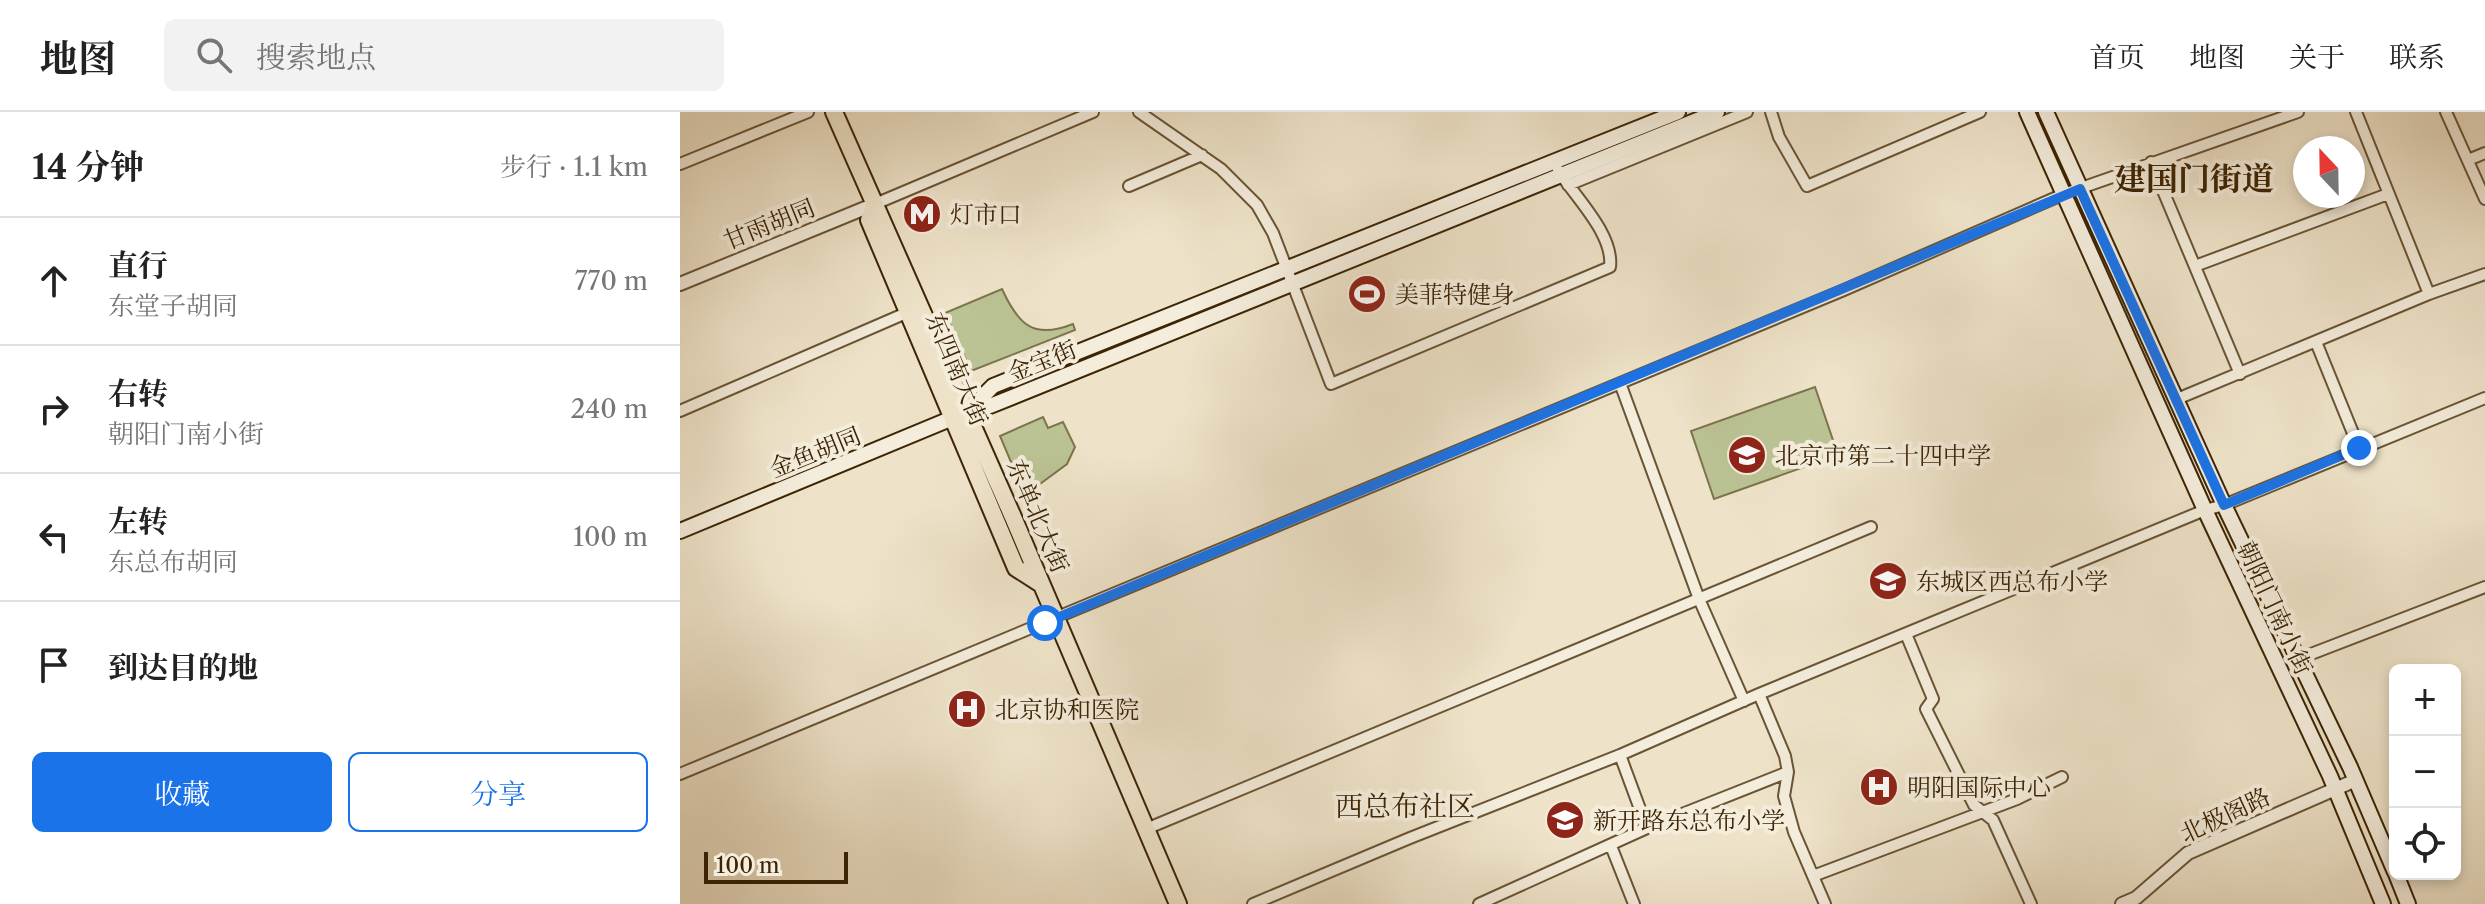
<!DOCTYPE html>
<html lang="zh">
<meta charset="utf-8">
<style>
:root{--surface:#fff;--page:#f2f2f2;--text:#222;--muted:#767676;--line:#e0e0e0;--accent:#1a73e8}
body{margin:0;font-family:"Libre Caslon Text","Noto Serif SC",serif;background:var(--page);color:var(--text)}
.controls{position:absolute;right:24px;bottom:24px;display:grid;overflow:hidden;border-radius:12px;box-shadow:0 4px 12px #0003}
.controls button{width:72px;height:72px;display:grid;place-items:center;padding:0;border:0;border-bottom:2px solid var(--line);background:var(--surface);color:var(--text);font:40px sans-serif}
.compass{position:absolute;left:1613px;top:24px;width:72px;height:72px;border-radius:50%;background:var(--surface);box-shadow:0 4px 12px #0003;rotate:338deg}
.scale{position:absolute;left:24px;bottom:20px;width:144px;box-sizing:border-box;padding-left:8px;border:4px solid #3d2404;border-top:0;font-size:22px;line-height:28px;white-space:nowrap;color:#3d2404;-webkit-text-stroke:6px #f4eddc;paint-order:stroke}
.stop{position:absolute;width:24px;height:24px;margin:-18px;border:6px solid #1a73e8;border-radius:50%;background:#fff}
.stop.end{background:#1a73e8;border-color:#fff;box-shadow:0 2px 8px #0008}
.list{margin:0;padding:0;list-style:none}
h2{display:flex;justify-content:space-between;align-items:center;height:104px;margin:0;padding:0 32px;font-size:34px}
h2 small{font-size:26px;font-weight:400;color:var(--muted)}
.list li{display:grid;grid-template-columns:52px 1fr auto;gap:24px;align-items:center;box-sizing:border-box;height:128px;padding:0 32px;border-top:2px solid var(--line)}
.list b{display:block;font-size:30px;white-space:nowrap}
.list p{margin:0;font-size:26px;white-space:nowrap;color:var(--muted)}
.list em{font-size:26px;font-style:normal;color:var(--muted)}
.actions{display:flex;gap:16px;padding:24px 32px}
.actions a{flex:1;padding:18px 0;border:2px solid var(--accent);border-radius:12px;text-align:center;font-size:28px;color:var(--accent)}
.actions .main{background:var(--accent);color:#fff}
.icon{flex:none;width:44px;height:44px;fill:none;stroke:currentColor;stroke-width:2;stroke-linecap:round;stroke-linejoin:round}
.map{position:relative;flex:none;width:1805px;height:792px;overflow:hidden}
header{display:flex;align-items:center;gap:48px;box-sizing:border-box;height:112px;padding:0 40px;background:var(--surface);border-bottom:2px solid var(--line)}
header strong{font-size:38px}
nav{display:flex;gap:44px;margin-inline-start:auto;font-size:28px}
.search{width:560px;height:72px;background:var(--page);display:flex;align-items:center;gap:20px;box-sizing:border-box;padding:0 28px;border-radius:12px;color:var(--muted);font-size:30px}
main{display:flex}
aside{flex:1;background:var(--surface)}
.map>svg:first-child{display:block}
.green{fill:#bbc395;stroke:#7c744c;stroke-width:2}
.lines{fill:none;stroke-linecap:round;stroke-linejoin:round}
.minor-casing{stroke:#695435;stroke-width:14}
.tertiary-casing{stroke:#695435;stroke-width:16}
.secondary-casing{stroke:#3d2404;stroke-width:18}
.primary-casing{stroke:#3d2404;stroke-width:20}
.minor{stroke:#f4eddc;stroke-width:10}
.tertiary{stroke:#f4eddc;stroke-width:12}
.secondary{stroke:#f4eddc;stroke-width:14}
.primary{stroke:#eee3c9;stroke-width:16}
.route{stroke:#1a73e8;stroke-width:10}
.labels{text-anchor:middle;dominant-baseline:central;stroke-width:8;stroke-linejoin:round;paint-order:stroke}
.poi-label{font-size:24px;fill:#3d2404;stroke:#f4eddc;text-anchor:start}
.street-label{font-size:24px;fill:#3d2404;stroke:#f4eddc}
.quarter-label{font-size:28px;fill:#3d2404;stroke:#f4eddc}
.district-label{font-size:32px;font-weight:bold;fill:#3d2404;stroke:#f4eddc}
</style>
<header>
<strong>地图</strong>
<div class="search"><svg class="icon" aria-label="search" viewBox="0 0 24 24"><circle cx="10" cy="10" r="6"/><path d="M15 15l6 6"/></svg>搜索地点</div>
<nav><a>首页</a><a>地图</a><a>关于</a><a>联系</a></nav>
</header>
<main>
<aside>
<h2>14 分钟<small>步行 · 1.1 km</small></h2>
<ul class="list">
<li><svg class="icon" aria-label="ahead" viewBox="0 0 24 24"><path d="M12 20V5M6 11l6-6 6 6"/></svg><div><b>直行</b><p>东堂子胡同</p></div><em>770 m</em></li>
<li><svg class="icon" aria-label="right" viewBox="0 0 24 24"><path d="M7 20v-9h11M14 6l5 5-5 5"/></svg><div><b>右转</b><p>朝阳门南小街</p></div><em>240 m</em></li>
<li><svg class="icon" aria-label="left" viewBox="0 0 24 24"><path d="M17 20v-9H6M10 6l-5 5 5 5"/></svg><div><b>左转</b><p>东总布胡同</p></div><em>100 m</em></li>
<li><svg class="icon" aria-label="arrive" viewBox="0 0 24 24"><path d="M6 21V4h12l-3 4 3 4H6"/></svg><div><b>到达目的地</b></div></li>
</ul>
<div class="actions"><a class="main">收藏</a><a>分享</a></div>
</aside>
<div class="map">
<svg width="1805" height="792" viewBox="0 0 1805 792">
<rect width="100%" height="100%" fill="#eee3c9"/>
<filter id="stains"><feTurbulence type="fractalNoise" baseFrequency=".0025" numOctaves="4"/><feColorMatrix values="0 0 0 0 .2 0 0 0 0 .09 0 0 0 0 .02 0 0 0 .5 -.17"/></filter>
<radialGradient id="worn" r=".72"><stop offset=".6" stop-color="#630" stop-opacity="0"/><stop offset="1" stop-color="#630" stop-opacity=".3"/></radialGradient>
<path class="green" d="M322 177C338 212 353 228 393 212L395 218 291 259 265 201Z
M1135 275 1158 343 1034 387 1011 319Z
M363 305 368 316 383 310 395 335 387 352 345 383 320 324Z"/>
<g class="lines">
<g class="minor-casing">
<path id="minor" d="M459 0 541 57 577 93 593 121 651 272 930 155C934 122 895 85 878 58
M1091 0 1099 25 1127 74 1300 0
M1676 0 1749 182
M1766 0 1805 87
M1788 48 1805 41
M1471 50 1560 262
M0 52 128 0
M888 73 1067 0
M449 74 522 43
M195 92 413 0
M1515 154 1708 82
M1636 230 1679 336
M940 271 1019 487 1064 589
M1497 287 1749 182 1805 162
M0 299 233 198
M1226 522 1253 587 1246 597 1294 693 1313 708 1351 792
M1618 547 1805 475
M1079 582 1105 644 1108 660 1104 684 1114 720 1145 792
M940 643 967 716
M0 662 1164 178 1384 82 1618 0
M466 717 1191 415
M931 734 954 792
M1133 764 1337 687 1382 665
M573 792 730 726 940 643 1079 582 1525 398 1544 393 1805 286
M799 792 967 716 1108 660"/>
</g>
<g class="tertiary-casing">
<path id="tertiary" d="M0 172 195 92
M1442 792 1456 786 1508 741 1676 668"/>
</g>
<g class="secondary-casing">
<path id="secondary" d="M1347 0 1525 398 1650 664 1703 792
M1366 0 1544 393 1670 655 1715 760
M289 298 313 274 998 0
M0 419 287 300 310 294 1037 0
M1716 762 1728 792"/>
</g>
<g class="primary-casing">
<path id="primary" d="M154 0 333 405 498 792
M195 92 189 108 336 456 361 472"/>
</g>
<use href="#minor" class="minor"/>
<use href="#tertiary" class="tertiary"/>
<use href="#secondary" class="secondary"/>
<use href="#primary" class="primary"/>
</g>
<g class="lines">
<path class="route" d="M365 511 1400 77 1544 393 1679 336"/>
</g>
<defs>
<g id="metro-disc" transform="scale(2)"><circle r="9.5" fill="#8f2418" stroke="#f4eddc"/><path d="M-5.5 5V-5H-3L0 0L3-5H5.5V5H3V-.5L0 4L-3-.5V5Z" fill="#fff"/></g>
<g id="stadium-disc" transform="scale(2)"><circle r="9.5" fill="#8f2418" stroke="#f4eddc"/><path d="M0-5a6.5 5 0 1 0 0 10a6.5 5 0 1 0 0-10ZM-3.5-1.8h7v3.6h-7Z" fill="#fff"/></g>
<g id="school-disc" transform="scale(2)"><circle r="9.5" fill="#8f2418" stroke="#f4eddc"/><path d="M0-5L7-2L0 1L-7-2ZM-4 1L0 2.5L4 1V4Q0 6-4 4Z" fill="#fff"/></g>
<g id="hospital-disc" transform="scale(2)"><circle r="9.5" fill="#8f2418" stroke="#f4eddc"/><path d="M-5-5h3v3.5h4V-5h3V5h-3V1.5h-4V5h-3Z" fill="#fff"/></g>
</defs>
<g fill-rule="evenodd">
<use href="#metro-disc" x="242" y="102"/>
<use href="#stadium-disc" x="687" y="182"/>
<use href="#school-disc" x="1067" y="343"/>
<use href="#school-disc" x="1208" y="469"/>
<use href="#hospital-disc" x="287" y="597"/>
<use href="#hospital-disc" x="1199" y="675"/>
<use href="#school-disc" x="885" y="708"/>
</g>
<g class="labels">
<g class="poi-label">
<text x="270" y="102">灯市口</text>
<text x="715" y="182">美菲特健身</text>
<text x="1095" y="343">北京市第二十四中学</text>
<text x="1236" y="469">东城区西总布小学</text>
<text x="315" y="597">北京协和医院</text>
<text x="1227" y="675">明阳国际中心</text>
<text x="913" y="708">新开路东总布小学</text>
</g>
<g class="street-label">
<text transform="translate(89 112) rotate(-22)">甘雨胡同</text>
<text transform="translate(362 249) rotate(-22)">金宝街</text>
<text transform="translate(277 257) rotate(67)">东四南大街</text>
<text transform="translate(135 340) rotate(-22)">金鱼胡同</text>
<text transform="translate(358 404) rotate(67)">东单北大街</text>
<text transform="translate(1595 496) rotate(65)">朝阳门南小街</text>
<text transform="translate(1545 703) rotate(-25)">北极阁路</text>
</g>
<g class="quarter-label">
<text x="725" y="694">西总布社区</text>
</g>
<g class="district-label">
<text x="1514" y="66">建国门街道</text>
</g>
</g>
<rect width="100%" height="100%" filter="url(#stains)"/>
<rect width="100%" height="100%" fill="url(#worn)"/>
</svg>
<div class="controls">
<button>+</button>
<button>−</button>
<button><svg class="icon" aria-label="locate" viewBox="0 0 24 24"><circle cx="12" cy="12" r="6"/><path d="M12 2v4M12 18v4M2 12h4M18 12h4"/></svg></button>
</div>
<svg class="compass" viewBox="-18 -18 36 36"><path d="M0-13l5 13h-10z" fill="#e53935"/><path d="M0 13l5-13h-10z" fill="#767676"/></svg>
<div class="scale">100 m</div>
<div class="stop" style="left:365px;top:511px"></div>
<div class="stop end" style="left:1679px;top:336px"></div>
</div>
</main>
